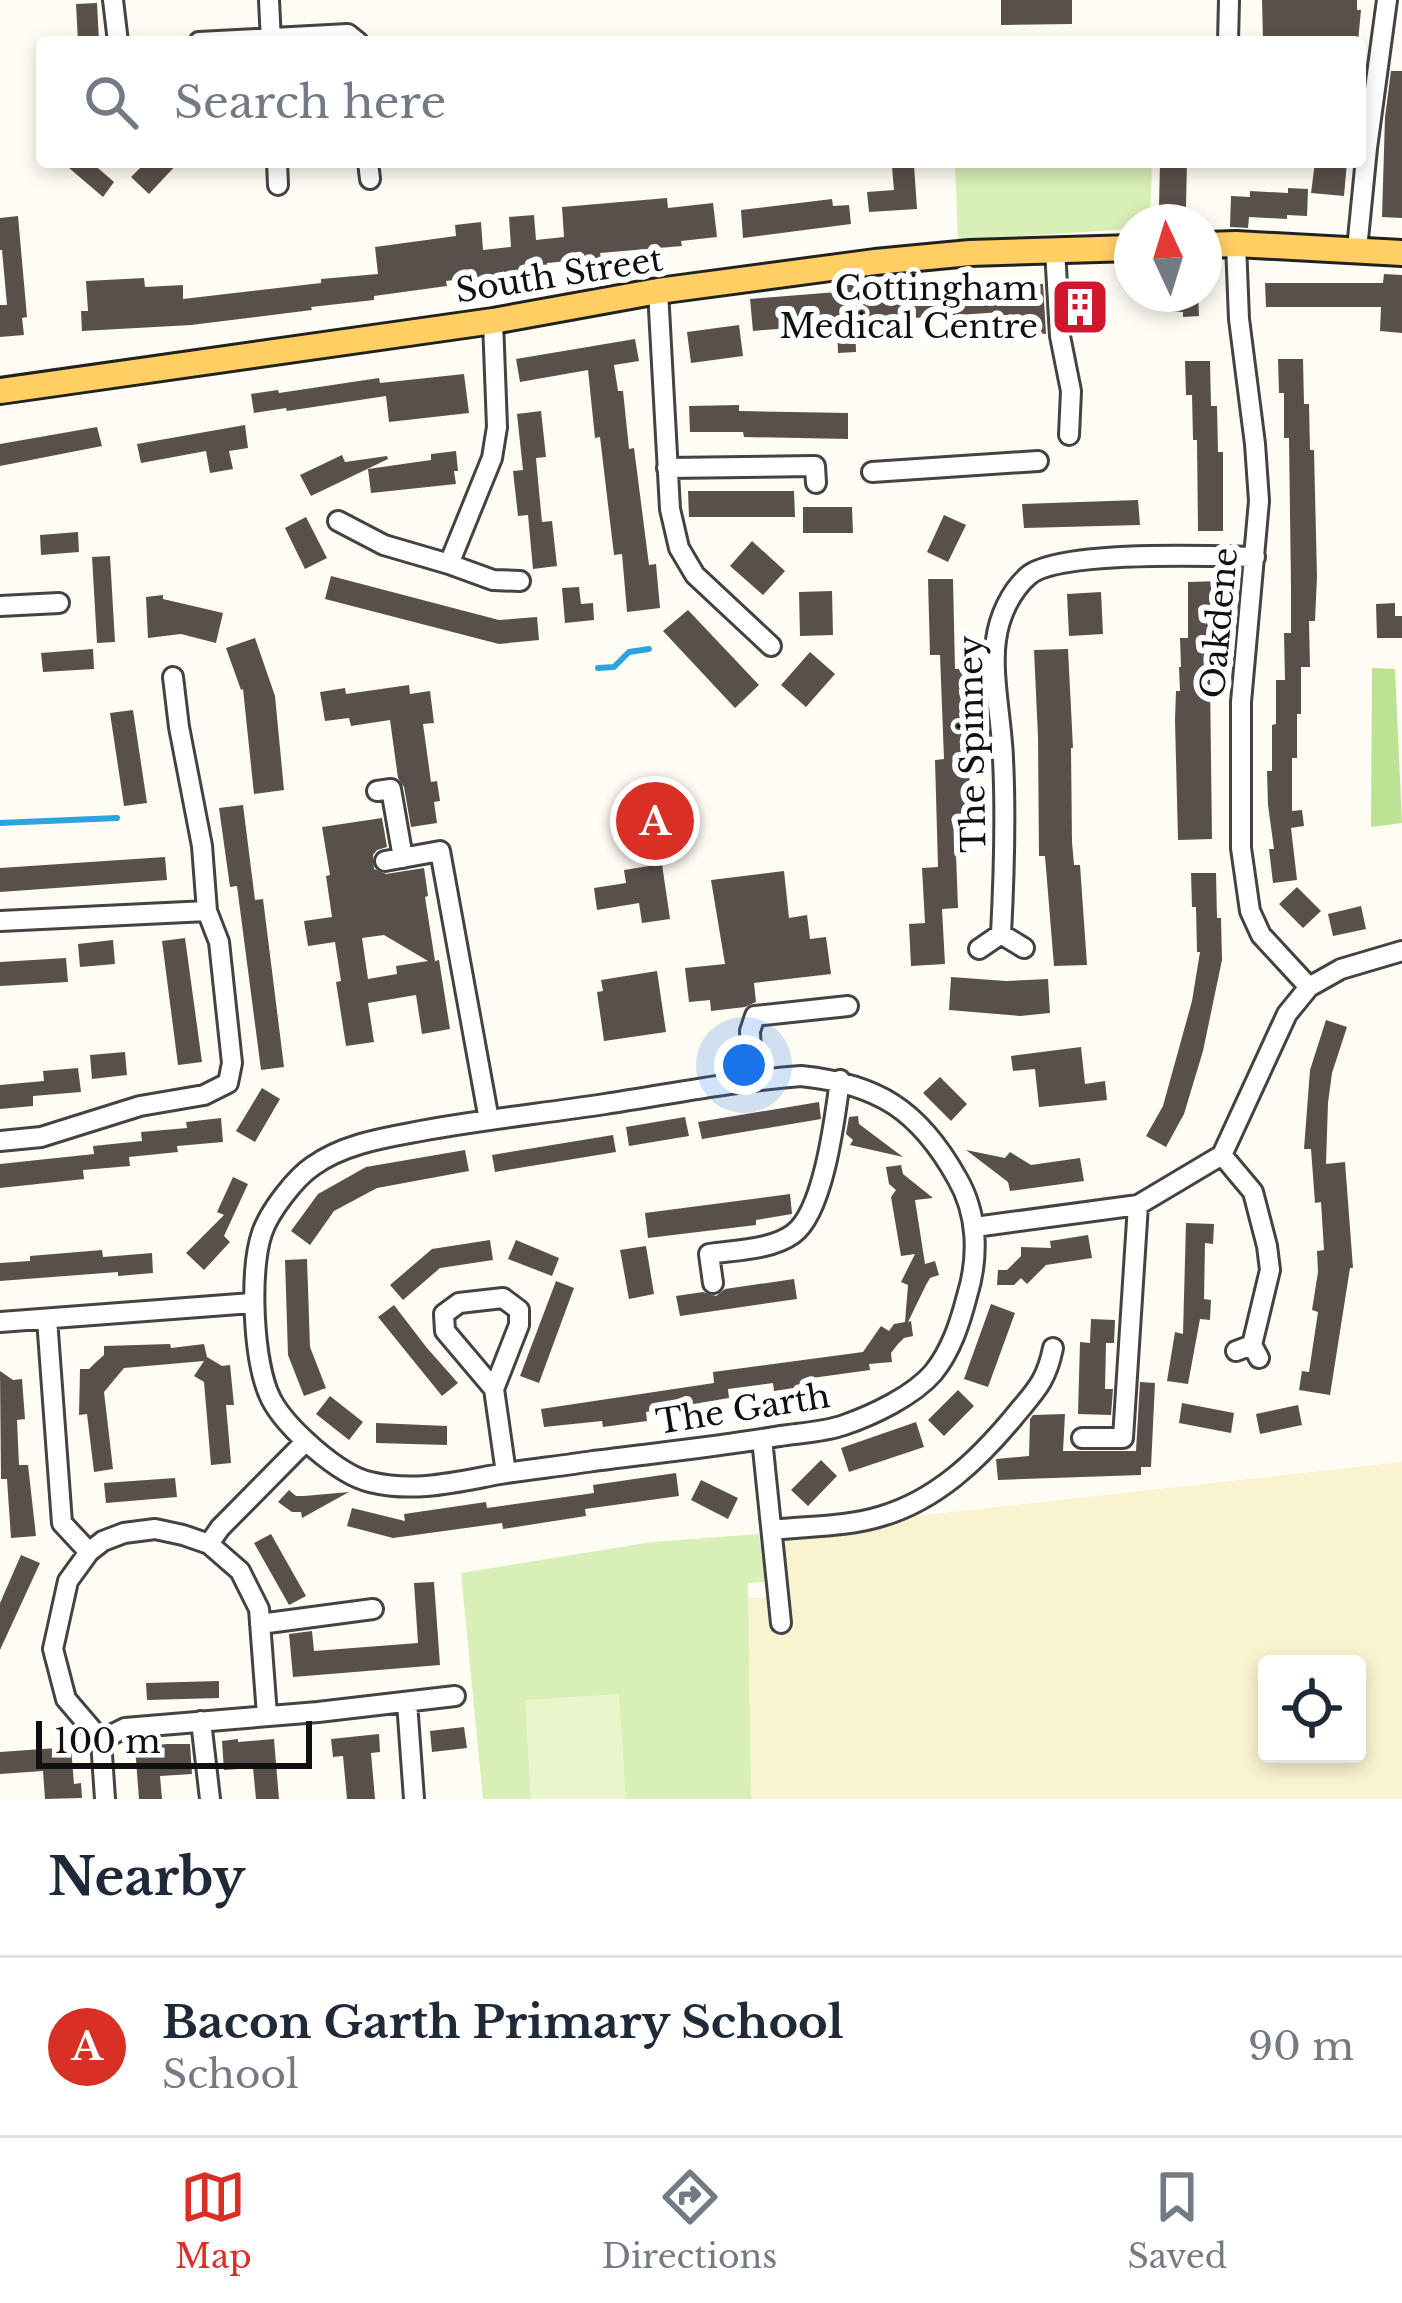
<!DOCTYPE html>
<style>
:root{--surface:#fff;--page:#f6f6f7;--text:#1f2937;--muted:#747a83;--line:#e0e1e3;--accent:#d93025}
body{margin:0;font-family:"Libre Baskerville",serif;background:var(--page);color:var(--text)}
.controls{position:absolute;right:36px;bottom:36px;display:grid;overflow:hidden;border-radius:12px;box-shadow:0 6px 18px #0003}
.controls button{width:108px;height:108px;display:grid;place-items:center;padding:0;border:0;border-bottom:3px solid var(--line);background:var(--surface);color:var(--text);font:60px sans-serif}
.compass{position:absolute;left:1114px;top:204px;width:108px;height:108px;border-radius:50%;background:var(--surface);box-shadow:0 6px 18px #0003;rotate:356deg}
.scale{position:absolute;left:36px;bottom:30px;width:276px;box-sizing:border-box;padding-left:12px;border:6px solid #101010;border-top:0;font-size:33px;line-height:42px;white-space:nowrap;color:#101010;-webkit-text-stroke:9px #fff;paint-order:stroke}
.you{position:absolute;left:744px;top:1065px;width:42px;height:42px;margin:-30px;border:9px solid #fff;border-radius:50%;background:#1a73e8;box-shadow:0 0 0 18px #1a73e833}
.badge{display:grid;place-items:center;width:78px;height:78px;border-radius:50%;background:var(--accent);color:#fff;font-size:39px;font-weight:700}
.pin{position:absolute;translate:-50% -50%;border:6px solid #fff;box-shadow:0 3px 12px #0006}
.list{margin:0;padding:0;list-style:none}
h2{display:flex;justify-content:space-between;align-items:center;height:156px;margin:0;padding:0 48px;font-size:51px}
h2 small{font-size:39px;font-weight:400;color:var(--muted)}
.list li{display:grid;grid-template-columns:78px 1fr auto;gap:36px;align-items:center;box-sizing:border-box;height:180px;padding:0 48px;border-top:3px solid var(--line)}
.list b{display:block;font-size:45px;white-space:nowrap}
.list p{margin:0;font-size:39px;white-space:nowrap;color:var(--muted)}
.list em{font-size:39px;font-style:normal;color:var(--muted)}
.icon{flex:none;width:66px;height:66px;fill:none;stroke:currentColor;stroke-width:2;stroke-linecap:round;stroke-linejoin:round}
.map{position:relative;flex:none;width:1402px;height:1799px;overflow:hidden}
.search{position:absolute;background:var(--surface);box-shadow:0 6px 18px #0003;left:36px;right:36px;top:36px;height:132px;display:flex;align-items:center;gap:30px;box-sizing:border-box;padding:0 42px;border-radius:12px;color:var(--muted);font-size:45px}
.sheet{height:336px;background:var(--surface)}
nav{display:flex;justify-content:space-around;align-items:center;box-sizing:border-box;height:168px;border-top:3px solid var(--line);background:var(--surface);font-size:33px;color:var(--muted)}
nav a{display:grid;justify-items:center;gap:6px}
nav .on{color:var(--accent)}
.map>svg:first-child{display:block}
.farmland{fill:#f9f3cf;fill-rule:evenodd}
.green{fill:#d8efb7}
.forest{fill:#bce294}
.pitch{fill:#e9f5ca}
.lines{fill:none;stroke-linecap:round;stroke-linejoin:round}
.stream{stroke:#2fa3dd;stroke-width:6}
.building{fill:#5a504b;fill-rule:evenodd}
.minor-casing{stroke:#434343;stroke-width:24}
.major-casing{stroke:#212121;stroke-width:30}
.minor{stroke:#fff;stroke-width:18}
.major{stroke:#ffcf63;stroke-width:24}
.labels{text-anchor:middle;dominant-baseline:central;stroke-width:12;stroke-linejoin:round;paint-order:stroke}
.street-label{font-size:33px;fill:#101010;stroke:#fff}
.poi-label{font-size:33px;fill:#101010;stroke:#fff;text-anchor:end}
</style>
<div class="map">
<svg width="1402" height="1799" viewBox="0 0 1402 1799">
<rect width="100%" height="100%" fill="#fffcf3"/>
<path class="farmland" d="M1402 1462V1799H751L748 1598H768L770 1617 777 1626 790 1623 783 1531ZM1267 1664H1357V1754H1267Z"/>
<path class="green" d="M955 162H1152L1150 222H1132V229L958 240Z
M759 1534 766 1582 748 1583 751 1799H483L461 1573 652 1542Z"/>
<path class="forest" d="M1372 668 1395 669 1402 823 1371 827Z"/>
<path class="pitch" d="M619 1694 626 1799H531L525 1700Z"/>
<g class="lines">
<path class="stream" d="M598 668 614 667 629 652 649 649
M0 823 117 818"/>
</g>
<path class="building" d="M1001 0H1072V24L1001 25Z
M1262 0H1357V10H1361L1358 42 1263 41Z
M97 3 99 42H78L76 4Z
M1391 71H1402V218L1382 217 1385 117Z
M62 162H91L114 182 103 197Z
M146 162H179L149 194 131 177Z
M1160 162H1187L1186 207H1159Z
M1315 162H1347L1344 196 1311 193Z
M914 165 917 209 869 212 867 192 894 190 892 167Z
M1288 188 1308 189 1307 216 1287 215V219L1249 217 1248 228 1230 227 1231 196 1250 197V191L1288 193Z
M667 198 668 208 713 203 717 237 681 241 682 246 600 253 601 258 547 263 548 269 446 281 447 286 374 296V300L311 307 312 310 191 325 82 331 81 311H88L86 281 144 278 145 287 183 285V299L321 283V279L378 274 375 247 456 236 455 225 481 222 483 250 511 247 509 217 534 215 536 240 564 237 562 207Z
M832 199 833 206 849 205 851 224 743 238 741 210Z
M18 216 27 317 22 318 24 335 0 337V305H7L2 250H0V218Z
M1384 274 1402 275V333L1380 331 1381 307H1266L1265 283H1383Z
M1018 284H1043L1046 334 1035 333 1036 325 1002 322V312L855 322 856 352 838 353 837 324 753 331 750 299 837 292V285H855V296L1018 286Z
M1156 294H1198L1199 316 1183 317V312L1156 310Z
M739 325 743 356 691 363 687 332Z
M635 339 639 361 614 365 618 391H623L629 449 634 448 649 565 656 564 660 608 627 612 622 554 614 555 600 437 595 438 588 370 520 382 516 359Z
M1278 359H1303L1304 404H1309L1310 450H1314L1317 577 1315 621H1309L1310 667H1301V714H1297V758H1292V811L1302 810 1304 826 1291 828 1297 880 1273 883 1269 849H1274L1268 805 1267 771H1272V725L1276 724V680H1285L1284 633H1291V588L1289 438H1284V393H1279Z
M1185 361H1210L1211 406H1217L1218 452H1223V531H1198L1197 440H1193L1192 395H1186Z
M464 374 469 413 389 422 386 396 287 411 286 408 254 413 251 394 278 390 279 393 379 378 380 383Z
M739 405V411L848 413V439L744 437 743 432H690L689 406Z
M541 411 546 457 536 458 539 491 542 522 552 521 557 566 533 569 528 515 518 516 513 471 523 470 517 414Z
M245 425 248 448 229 451 233 469 210 473 206 451 141 463 137 444Z
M97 427 102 446 0 466V444Z
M456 451 458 471H454L456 484 371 493 368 469 431 460V454Z
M342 455 345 462 387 456 388 459 311 496 300 475Z
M688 491H794L795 517H689Z
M1138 500 1140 525 1024 528 1022 504Z
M803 507H852L853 533H803Z
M944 515 966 525 948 562 927 552Z
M306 517 327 558 305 569 285 528Z
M78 532 79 552 41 555 40 535Z
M752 541 785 571 763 595 730 566Z
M110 556 115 642 97 643 92 557Z
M331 576 499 620 537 617 539 640 499 644 325 599Z
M928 579H953L955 669H965V712H968L971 854H956L958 908 942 909 945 964 911 966 909 924 925 923 922 868 938 867 935 760 944 759 940 655H930Z
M1221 581 1223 622 1214 623 1215 678 1210 679 1212 839 1178 840 1175 720 1176 691H1180L1179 667H1181L1180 638H1188V582Z
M579 587 581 604 593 603 594 620 565 623 562 588Z
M832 591 833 635 800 636 799 592Z
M1101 592 1103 634 1069 636 1067 594Z
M163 595V599L223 613 216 643 181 634 148 638 146 597Z
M1395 603V616H1402V638H1377L1376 604Z
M688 610 759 685 735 708 663 631Z
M255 638 275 696 284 790 254 794 243 689 241 690 226 648Z
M93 649 94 669 43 672 41 653Z
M1068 649 1073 748H1071L1072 842 1074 865H1080L1087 965 1054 966 1045 856H1039L1038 737 1034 650Z
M810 652 835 674 806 707 781 685Z
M409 685 410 694 430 691 434 723 423 724 431 782 437 781 440 801 434 802 437 823 411 827 404 787 398 778 390 720 351 726 349 718 325 721 320 692 345 688 346 694Z
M133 710 147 803 124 806 110 713Z
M243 805 255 900 263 899 284 1067 261 1070 237 886 230 887 219 808Z
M382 818 387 847 377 850 373 855 374 869 386 874 424 868 428 896 425 897 435 961 439 960 450 1029 422 1034 416 995 368 1003 374 1042 346 1046 336 982 341 981 335 942 308 946 304 921 332 917 326 876 330 875 322 827ZM384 935 428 961 396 966 397 974 368 979 362 938Z
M165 857 167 880 0 892V868Z
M662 864 670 919 642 923 639 903 597 910 594 888 626 883 624 870Z
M784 871 789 918 807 915 810 939 826 937 831 974 754 983 756 1002 745 1007 711 1011 710 1000 689 1002 685 968 725 964 711 880Z
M1191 873H1216L1217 918H1221L1222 960 1203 1051 1184 1114 1166 1147 1146 1136 1163 1106 1192 1001 1200 952H1197L1196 907H1192Z
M1297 887 1321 911 1303 928 1279 904Z
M1361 906 1366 929 1333 936 1328 914Z
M185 938 202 1062 178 1065 162 941Z
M113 940 115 964 80 967 78 944Z
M66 958 68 982 0 986V962Z
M657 971 666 1032 604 1041 597 992 603 991 601 980Z
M951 977 1006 981 1048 979 1050 1013 1020 1016 949 1010Z
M1326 1020 1347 1027 1332 1073 1328 1103 1326 1164 1345 1162 1353 1268H1350L1330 1395 1299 1390 1302 1371 1309 1372 1318 1312 1312 1310 1318 1272 1317 1251 1324 1250 1321 1202 1315 1203 1311 1149H1304L1310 1070Z
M1081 1047 1085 1084 1105 1081 1107 1100 1039 1107 1035 1069 1013 1071 1011 1056Z
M125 1052 127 1075 92 1079 90 1055Z
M78 1068 81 1092 33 1096V1106L0 1109V1085L44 1081 43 1071Z
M940 1077 967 1104 951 1121 923 1093Z
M262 1088 280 1099 255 1142 236 1131Z
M819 1102 821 1119 702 1139 698 1122Z
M858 1116 859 1124 903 1157 850 1145 853 1140 846 1134 849 1117Z
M685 1117 689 1136 629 1146 626 1127Z
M221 1118 223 1142 177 1146 178 1152 129 1157 130 1166 83 1170 84 1179 0 1188V1164L94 1154 93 1146 142 1141 141 1132 187 1128 186 1122Z
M613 1135 616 1152 495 1172 492 1155Z
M465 1150 469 1171 377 1188 334 1211 310 1245 291 1231 318 1194 366 1167Z
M966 1150 1005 1158 1010 1152 1031 1165 1080 1158 1084 1181 1010 1191 1008 1182Z
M901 1165 903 1174 933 1198 915 1200 925 1264 935 1261 939 1275 930 1278 926 1285 908 1322 911 1321 913 1336 904 1338 898 1344 891 1353 892 1362 869 1364 870 1370 812 1378 813 1385 774 1391 773 1383 728 1389 729 1398 646 1412 647 1421 603 1427 602 1421 544 1427 541 1409 714 1383 713 1372 863 1352 881 1326 889 1331 894 1324 905 1322 908 1285 901 1282 915 1254 901 1256 891 1197 896 1190 889 1184 886 1167Z
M233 1177 248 1184 224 1236 230 1242 204 1270 186 1253 224 1215 217 1212Z
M790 1194 792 1214 756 1220V1225L648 1238 645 1213Z
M1186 1223 1214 1224 1213 1244 1205 1243 1204 1299 1211 1300 1210 1320 1200 1319 1188 1384 1167 1381 1175 1332 1183 1334Z
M1088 1235 1092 1258 1046 1265 1027 1284 1021 1278 1014 1285H997L998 1270H1007L1021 1256V1247L1051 1248 1050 1241Z
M490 1240 493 1260 440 1268 403 1300 390 1285 432 1249Z
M516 1240 559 1258 552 1276 508 1259Z
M646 1246 654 1294 629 1299 620 1250Z
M102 1250 103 1257 152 1253 153 1273 118 1276V1272L0 1281V1263L30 1261V1256Z
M307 1259 310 1347 326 1388 304 1396 288 1355 285 1260Z
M794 1279 797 1299 680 1316 676 1296 703 1292 716 1296 725 1289Z
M556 1281 574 1288 539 1383 520 1376Z
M991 1304 1015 1313 988 1387 964 1379Z
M394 1305 427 1348 458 1383 442 1396 378 1317Z
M1091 1319 1115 1320 1114 1343H1106L1105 1389H1113L1111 1415 1078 1414 1080 1342 1090 1343Z
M170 1344 171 1348 204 1344 207 1357 222 1366 230 1365 234 1405H226L231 1463 211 1465 204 1382 194 1376 204 1361 124 1368 104 1392 113 1469 94 1472 87 1414 79 1415 80 1369H89L95 1363 104 1355V1346Z
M0 1371 13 1380 22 1379 25 1419 17 1420 19 1465H28L36 1536 11 1538 7 1479H1Z
M1140 1382 1155 1383 1151 1467H1141V1475L998 1480 996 1459 1029 1456 1030 1419 1033 1415 1065 1414 1063 1451H1136Z
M958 1390 974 1406 944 1436 928 1420Z
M330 1396 363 1422 349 1440 316 1414Z
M1182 1403 1234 1413 1231 1433 1179 1423Z
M1298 1405 1302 1425 1260 1434 1256 1414Z
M916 1422 924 1447 849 1472 841 1448Z
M376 1423 447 1426V1445L376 1443Z
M821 1460 837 1476 808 1506 791 1490Z
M676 1473 679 1496 585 1509 586 1516 503 1529 502 1523 393 1538 347 1526 352 1508 405 1521 404 1514 486 1502 487 1508 594 1493 593 1485Z
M175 1478 177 1497 106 1503 104 1483Z
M701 1480 738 1498 728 1519 691 1500Z
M289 1490 296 1496H304L349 1492 302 1518 301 1512H292L278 1502Z
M271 1534 306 1596 289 1605 254 1543Z
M21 1555 40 1563 0 1650V1603Z
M434 1582 440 1665 293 1677 289 1634 312 1631 314 1651 418 1643 414 1583Z
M219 1681V1698L147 1700 146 1683Z
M464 1727 467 1748 432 1752 430 1731Z
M379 1734 380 1752 371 1753 375 1799H347L343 1756 333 1757 331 1739Z
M238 1739V1742L274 1739 279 1799H256L253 1768 224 1770 222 1741Z
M167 1744H190L192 1774 160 1776 162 1799H139L135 1747Z
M71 1747 74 1784 81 1783 82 1798 45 1799 43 1771 0 1774V1752Z"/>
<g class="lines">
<g class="minor-casing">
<path id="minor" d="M113 0 118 42
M269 0 271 42
M199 42 348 34 358 42
M1228 42 1229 0
M277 162 278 185
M368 162 370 179
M1236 244 1239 319 1255 444 1259 501 1241 702V848L1250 911 1261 935 1309 987
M1357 249 1367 148 1387 0
M1055 250 1060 336 1071 391 1069 435
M658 291 670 509 679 548 695 575 771 646
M667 468 815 466 816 483
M872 472 1038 461
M338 521 384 545 449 564 492 458 497 427 493 321
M449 564 493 580 520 581
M0 606 59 603
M377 791 391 789 403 858
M385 861 440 851 489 1120
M0 921 207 911
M1001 934C1004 876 1006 818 1003 759 1002 723 991 674 996 640 999 617 1010 592 1028 576 1058 550 1211 556 1255 557
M979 949 1001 934 1024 948
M801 1076C878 1084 919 1110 957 1178 978 1214 979 1257 967 1296 960 1323 951 1351 933 1373 913 1396 873 1415 844 1425 824 1432 801 1433 780 1436 718 1447 655 1453 593 1461 562 1466 531 1469 500 1474 456 1482 415 1493 370 1482 339 1475 286 1428 271 1399 253 1363 249 1271 262 1233 269 1212 295 1178 313 1166 341 1146 377 1139 410 1133 475 1120 540 1114 605 1104 671 1094 735 1081 801 1076Z
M752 1080 750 1031 755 1016 848 1006
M0 1141 41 1137 140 1106 204 1095 228 1083 232 1063 219 942 207 911 202 846 179 727 173 677
M1222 1155 1253 1192 1267 1246 1270 1270 1252 1345
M975 1227 1138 1205 1222 1155 1287 1014 1309 987 1341 969 1402 951
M713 1283 709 1254C735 1250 771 1250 793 1234 824 1212 835 1117 840 1080
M47 1319 62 1523 89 1552
M0 1322 252 1303
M1236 1351 1252 1345 1259 1358
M494 1389 519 1325V1310L503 1298 459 1303 444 1314 445 1331 494 1389 506 1473
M1082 1438H1123L1138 1205
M762 1439 781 1623
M772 1530C808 1526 847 1527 882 1516 936 1500 977 1461 1013 1418 1034 1392 1046 1383 1053 1348
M209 1544 220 1528 306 1441
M260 1624 373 1609
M407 1702 414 1799
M201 1721 210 1799
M101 1740 66 1699 53 1649 68 1581 89 1552 103 1541 124 1533 155 1529 183 1535 209 1544 240 1571 259 1609 267 1715
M101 1740 125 1728 318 1712 455 1696
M101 1740 105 1799"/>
</g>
<g class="major-casing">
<path id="major" d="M1204 245 1236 244 1402 253
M0 391 493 321 658 291 875 262 970 253 1132 248"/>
</g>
<use href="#minor" class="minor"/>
<use href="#major" class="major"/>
</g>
<defs>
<g id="building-square" transform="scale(3)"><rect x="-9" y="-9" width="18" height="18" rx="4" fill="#d1172c" stroke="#fff"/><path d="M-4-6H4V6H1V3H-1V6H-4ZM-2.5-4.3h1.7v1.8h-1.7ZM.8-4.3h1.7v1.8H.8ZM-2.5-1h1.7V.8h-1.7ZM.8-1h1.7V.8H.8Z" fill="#fff"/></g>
</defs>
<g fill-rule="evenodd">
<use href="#building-square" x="1080" y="307"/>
</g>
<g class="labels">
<g class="street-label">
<text transform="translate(559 275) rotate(-9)">South Street</text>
<text transform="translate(1219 623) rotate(-85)">Oakdene</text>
<text transform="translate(972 744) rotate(-91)">The Spinney</text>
<text transform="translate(743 1409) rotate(-9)">The Garth</text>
</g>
<g class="poi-label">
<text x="1038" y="288">Cottingham<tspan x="1038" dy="38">Medical Centre</tspan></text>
</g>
</g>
</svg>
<div class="controls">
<button><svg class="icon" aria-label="locate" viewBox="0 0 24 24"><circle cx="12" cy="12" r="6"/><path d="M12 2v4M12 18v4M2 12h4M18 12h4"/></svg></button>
</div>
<svg class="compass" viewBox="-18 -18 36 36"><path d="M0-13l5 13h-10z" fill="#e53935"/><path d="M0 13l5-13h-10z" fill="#747a83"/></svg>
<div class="scale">100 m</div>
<div class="you"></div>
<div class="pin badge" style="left:655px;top:821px">A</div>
<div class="search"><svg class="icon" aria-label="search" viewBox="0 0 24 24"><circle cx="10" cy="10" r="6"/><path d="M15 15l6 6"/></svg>Search here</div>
</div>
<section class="sheet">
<h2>Nearby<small></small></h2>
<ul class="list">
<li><span class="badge">A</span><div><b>Bacon Garth Primary School</b><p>School</p></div><em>90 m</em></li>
</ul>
</section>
<nav>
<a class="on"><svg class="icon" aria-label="map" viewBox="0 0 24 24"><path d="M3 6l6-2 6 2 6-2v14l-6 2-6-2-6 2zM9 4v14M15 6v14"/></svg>Map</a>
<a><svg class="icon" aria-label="directions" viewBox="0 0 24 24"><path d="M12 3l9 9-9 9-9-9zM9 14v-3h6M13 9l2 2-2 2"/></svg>Directions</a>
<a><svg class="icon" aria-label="saved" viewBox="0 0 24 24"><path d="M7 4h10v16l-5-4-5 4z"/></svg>Saved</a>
</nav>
